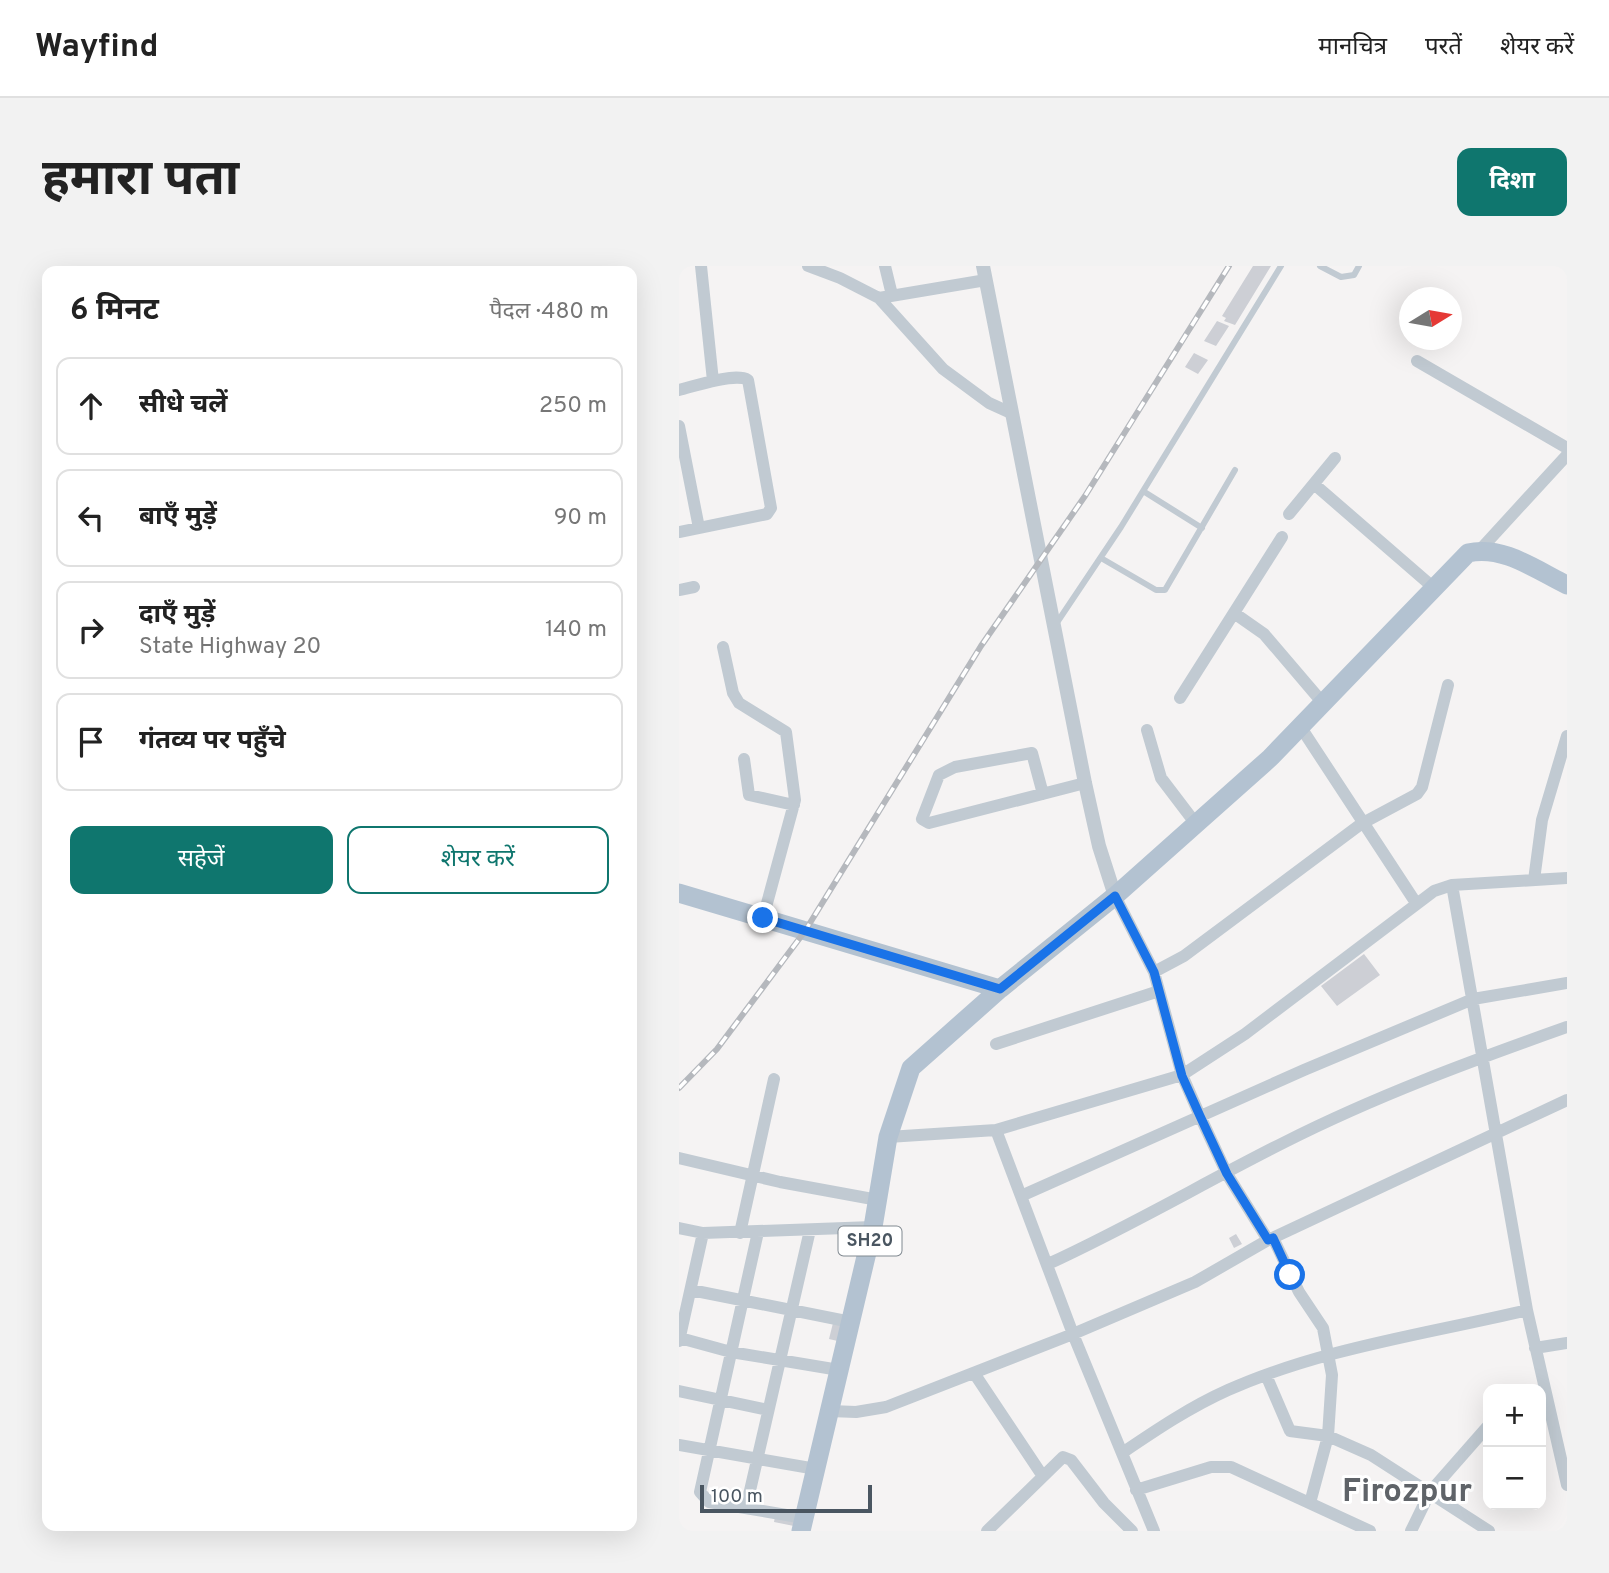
<!DOCTYPE html>
<html lang="hi">
<meta charset="utf-8">
<style>
:root{--surface:#fff;--page:#f2f2f2;--text:#222;--muted:#767676;--line:#e0e0e0;--accent:#0f766e}
body{margin:0;font-family:Overpass,"Noto Sans Devanagari",sans-serif;background:var(--page);color:var(--text)}
.controls{position:absolute;right:21px;bottom:21px;display:grid;overflow:hidden;border-radius:14px;box-shadow:0 7px 28px #0002}
.controls button{width:63px;height:63px;display:grid;place-items:center;padding:0;border:0;border-bottom:2px solid var(--line);background:var(--surface);color:var(--text);font:35px sans-serif}
.compass{position:absolute;left:720px;top:21px;width:63px;height:63px;border-radius:50%;background:var(--surface);box-shadow:0 7px 28px #0002;rotate:79deg}
.scale{position:absolute;left:21px;bottom:18px;width:172px;box-sizing:border-box;padding-left:7px;border:4px solid #4a5661;border-top:0;font-size:19px;line-height:24px;white-space:nowrap;color:#4a5661;-webkit-text-stroke:5px #fff;paint-order:stroke}
.stop{position:absolute;width:21px;height:21px;margin:-16px;border:5px solid #1a73e8;border-radius:50%;background:#fff}
.stop.end{background:#1a73e8;border-color:#fff;box-shadow:0 2px 7px #0008}
.list{margin:0;padding:0;list-style:none}
h2{display:flex;justify-content:space-between;align-items:center;height:91px;margin:0;padding:0 28px;font-size:30px}
h2 small{font-size:23px;font-weight:400;color:var(--muted)}
.list li{display:grid;grid-template-columns:46px 1fr auto;gap:21px;align-items:center;box-sizing:border-box;height:98px;margin:0 14px 14px;padding:0 14px;border:2px solid var(--line);border-radius:14px}
.list b{display:block;font-size:26px;white-space:nowrap}
.list p{margin:0;font-size:23px;white-space:nowrap;color:var(--muted)}
.list em{font-size:23px;font-style:normal;color:var(--muted)}
.actions{display:flex;gap:14px;padding:21px 28px}
.actions a{flex:1;padding:16px 0;border:2px solid var(--accent);border-radius:14px;text-align:center;font-size:24px;color:var(--accent)}
.actions .main{background:var(--accent);color:#fff}
.icon{flex:none;width:38px;height:38px;fill:none;stroke:currentColor;stroke-width:2;stroke-linecap:round;stroke-linejoin:round}
.map{position:relative;flex:none;width:888px;height:1265px;overflow:hidden;border-radius:14px}
header{display:flex;align-items:center;gap:42px;box-sizing:border-box;height:98px;padding:0 35px;background:var(--surface);border-bottom:2px solid var(--line)}
header strong{font-size:33px}
nav{display:flex;gap:38px;margin-inline-start:auto;font-size:24px}
.intro{display:flex;align-items:center;justify-content:space-between;box-sizing:border-box;height:168px;padding:0 42px}
h1{margin:0;font-size:49px}
.button{padding:18px 32px;border-radius:14px;background:var(--accent);color:#fff;font-size:24px;font-weight:700}
main{display:flex;gap:42px;padding:0 42px}
aside{flex:1;background:var(--surface);border-radius:14px;box-shadow:0 7px 28px #0002}
.map>svg:first-child{display:block}
.building{fill:#cdcfd5}
.lines{fill:none;stroke-linecap:round;stroke-linejoin:round}
.service{stroke:#c1cad2;stroke-width:6}
.minor{stroke:#c1cad2;stroke-width:12}
.tertiary{stroke:#c1cad2;stroke-width:14}
.primary{stroke:#b3c2d1;stroke-width:19}
.rail-casing{stroke:#b5b8bd;stroke-width:6}
.rail{stroke:#fff;stroke-width:3.5;stroke-dasharray:10;stroke-linecap:butt}
.route{stroke:#1a73e8;stroke-width:9}
.labels{text-anchor:middle;dominant-baseline:central;stroke-width:6;stroke-linejoin:round;paint-order:stroke}
.shield{fill:#fff;stroke:#808990;stroke-width:2}
.shield-label{font-size:18px;font-weight:bold;fill:#4a5661}
.town-label{font-size:33px;font-weight:bold;fill:#5f6368;stroke:#fff}
</style>
<header>
<strong>Wayfind</strong>
<nav><a>मानचित्र</a><a>परतें</a><a>शेयर करें</a></nav>
</header>
<div class="intro"><h1>हमारा पता</h1><a class="button">दिशा</a></div>
<main>
<aside>
<h2>6 मिनट<small>पैदल · 480 m</small></h2>
<ul class="list">
<li><svg class="icon" aria-label="ahead" viewBox="0 0 24 24"><path d="M12 20V5M6 11l6-6 6 6"/></svg><div><b>सीधे चलें</b></div><em>250 m</em></li>
<li><svg class="icon" aria-label="left" viewBox="0 0 24 24"><path d="M17 20v-9H6M10 6l-5 5 5 5"/></svg><div><b>बाएँ मुड़ें</b></div><em>90 m</em></li>
<li><svg class="icon" aria-label="right" viewBox="0 0 24 24"><path d="M7 20v-9h11M14 6l5 5-5 5"/></svg><div><b>दाएँ मुड़ें</b><p>State Highway 20</p></div><em>140 m</em></li>
<li><svg class="icon" aria-label="arrive" viewBox="0 0 24 24"><path d="M6 21V4h12l-3 4 3 4H6"/></svg><div><b>गंतव्य पर पहुँचे</b></div></li>
</ul>
<div class="actions"><a class="main">सहेजें</a><a>शेयर करें</a></div>
</aside>
<div class="map">
<svg width="888" height="1265" viewBox="0 0 888 1265">
<rect width="100%" height="100%" fill="#f5f3f3"/>
<path class="building" d="M574 0H592L556 59 545 55 547 52 543 50Z
M538 55 550 60 537 80 525 75Z
M515 87 529 94 519 108 506 101Z
M685 688 701 709 658 740 642 720Z
M557 968 563 978 555 982 550 972Z
M155 1053 168 1057 163 1076 150 1073Z
M97 1245 117 1249 115 1260 95 1256Z"/>
<g class="lines">
<path class="service" d="M641 0 662 11 675 9 680 0
M464 225 523 262
M422 292 477 324H486L556 204
M377 358 442 261 602 0"/>
<path class="minor" d="M22 0 34 115
M129 0 161 12 200 32 264 103 310 137 332 147
M206 0 213 29
M200 32 307 14
M738 95 888 182
M0 124C16 120 56 106 69 114L92 242 88 248 0 266
M0 160 20 262
M635 218 755 322
M610 248 656 192
M800 285 888 189
M0 324 15 321
M555 347 585 368 643 436
M44 381 54 427 60 437 107 466 116 534 84 652
M501 432 603 271
M621 460 737 637
M468 464 482 512 517 558
M65 493 70 529 115 539
M364 528 353 487 276 501 260 509 243 553 250 557 406 517
M855 614 863 554 888 470
M773 619 848 1044 888 1219
M436 630 475 706 503 809 521 850 548 908 589 974
M475 706 505 690 682 558 738 528 743 521 769 419
M317 778 480 725
M317 864 394 1068 475 1265
M209 871 317 864 503 809 566 768 755 625 773 619 888 612
M0 892 101 916 199 934
M342 930 625 804 794 733 888 717
M0 962 24 967 194 961
M79 966 21 1226 30 1236 125 1252
M61 967 95 813
M594 972 620 1026 644 1062 653 1109 649 1170 631 1237
M369 998C450 961 526 916 606 876 697 830 792 795 888 761
M12 1024 172 1056
M1 1072 52 1086 160 1104
M0 1075 24 967
M856 1082 888 1077
M295 1107 363 1209
M587 1109 611 1165 649 1170 692 1189 810 1265
M0 1125 89 1144
M151 1145 177 1146 207 1141 394 1068 516 1016 589 974 888 834
M0 1179 137 1203
M443 1187C477 1164 511 1141 549 1124 643 1082 748 1068 848 1044
M457 1224 532 1201H552L691 1265
M67 1242 131 964
M308 1265 384 1191 392 1194 425 1237 453 1265
M732 1265 751 1226 809 1160"/>
<path class="tertiary" d="M304 0 406 517 420 580 436 630"/>
<path class="primary" d="M0 627 321 723
M122 1265 194 961 209 871 232 802 321 723 436 630 591 492 789 287C824 279 857 304 888 319"/>
<g class="rail-casing">
<path id="rail" d="M0 822 38 783 126 665 302 380 406 230 550 0"/>
</g>
<use href="#rail" class="rail"/>
</g>
<g class="lines">
<path class="route" d="M84 652 321 723 436 630 475 706 503 810 521 850 548 908 589 974 594 972 611 1009"/>
</g>
<g class="labels">
<rect class="shield" x="159.5" y="960.5" width="63" height="29" rx="5"/>
<g class="shield-label">
<text x="191" y="975">SH20</text>
</g>
<g class="town-label">
<text x="728" y="1227">Firozpur</text>
</g>
</g>
</svg>
<div class="controls">
<button>+</button>
<button>−</button>
</div>
<svg class="compass" viewBox="-18 -18 36 36"><path d="M0-13l5 13h-10z" fill="#e53935"/><path d="M0 13l5-13h-10z" fill="#767676"/></svg>
<div class="scale">100 m</div>
<div class="stop" style="left:611px;top:1009px"></div>
<div class="stop end" style="left:84px;top:652px"></div>
</div>
</main>
